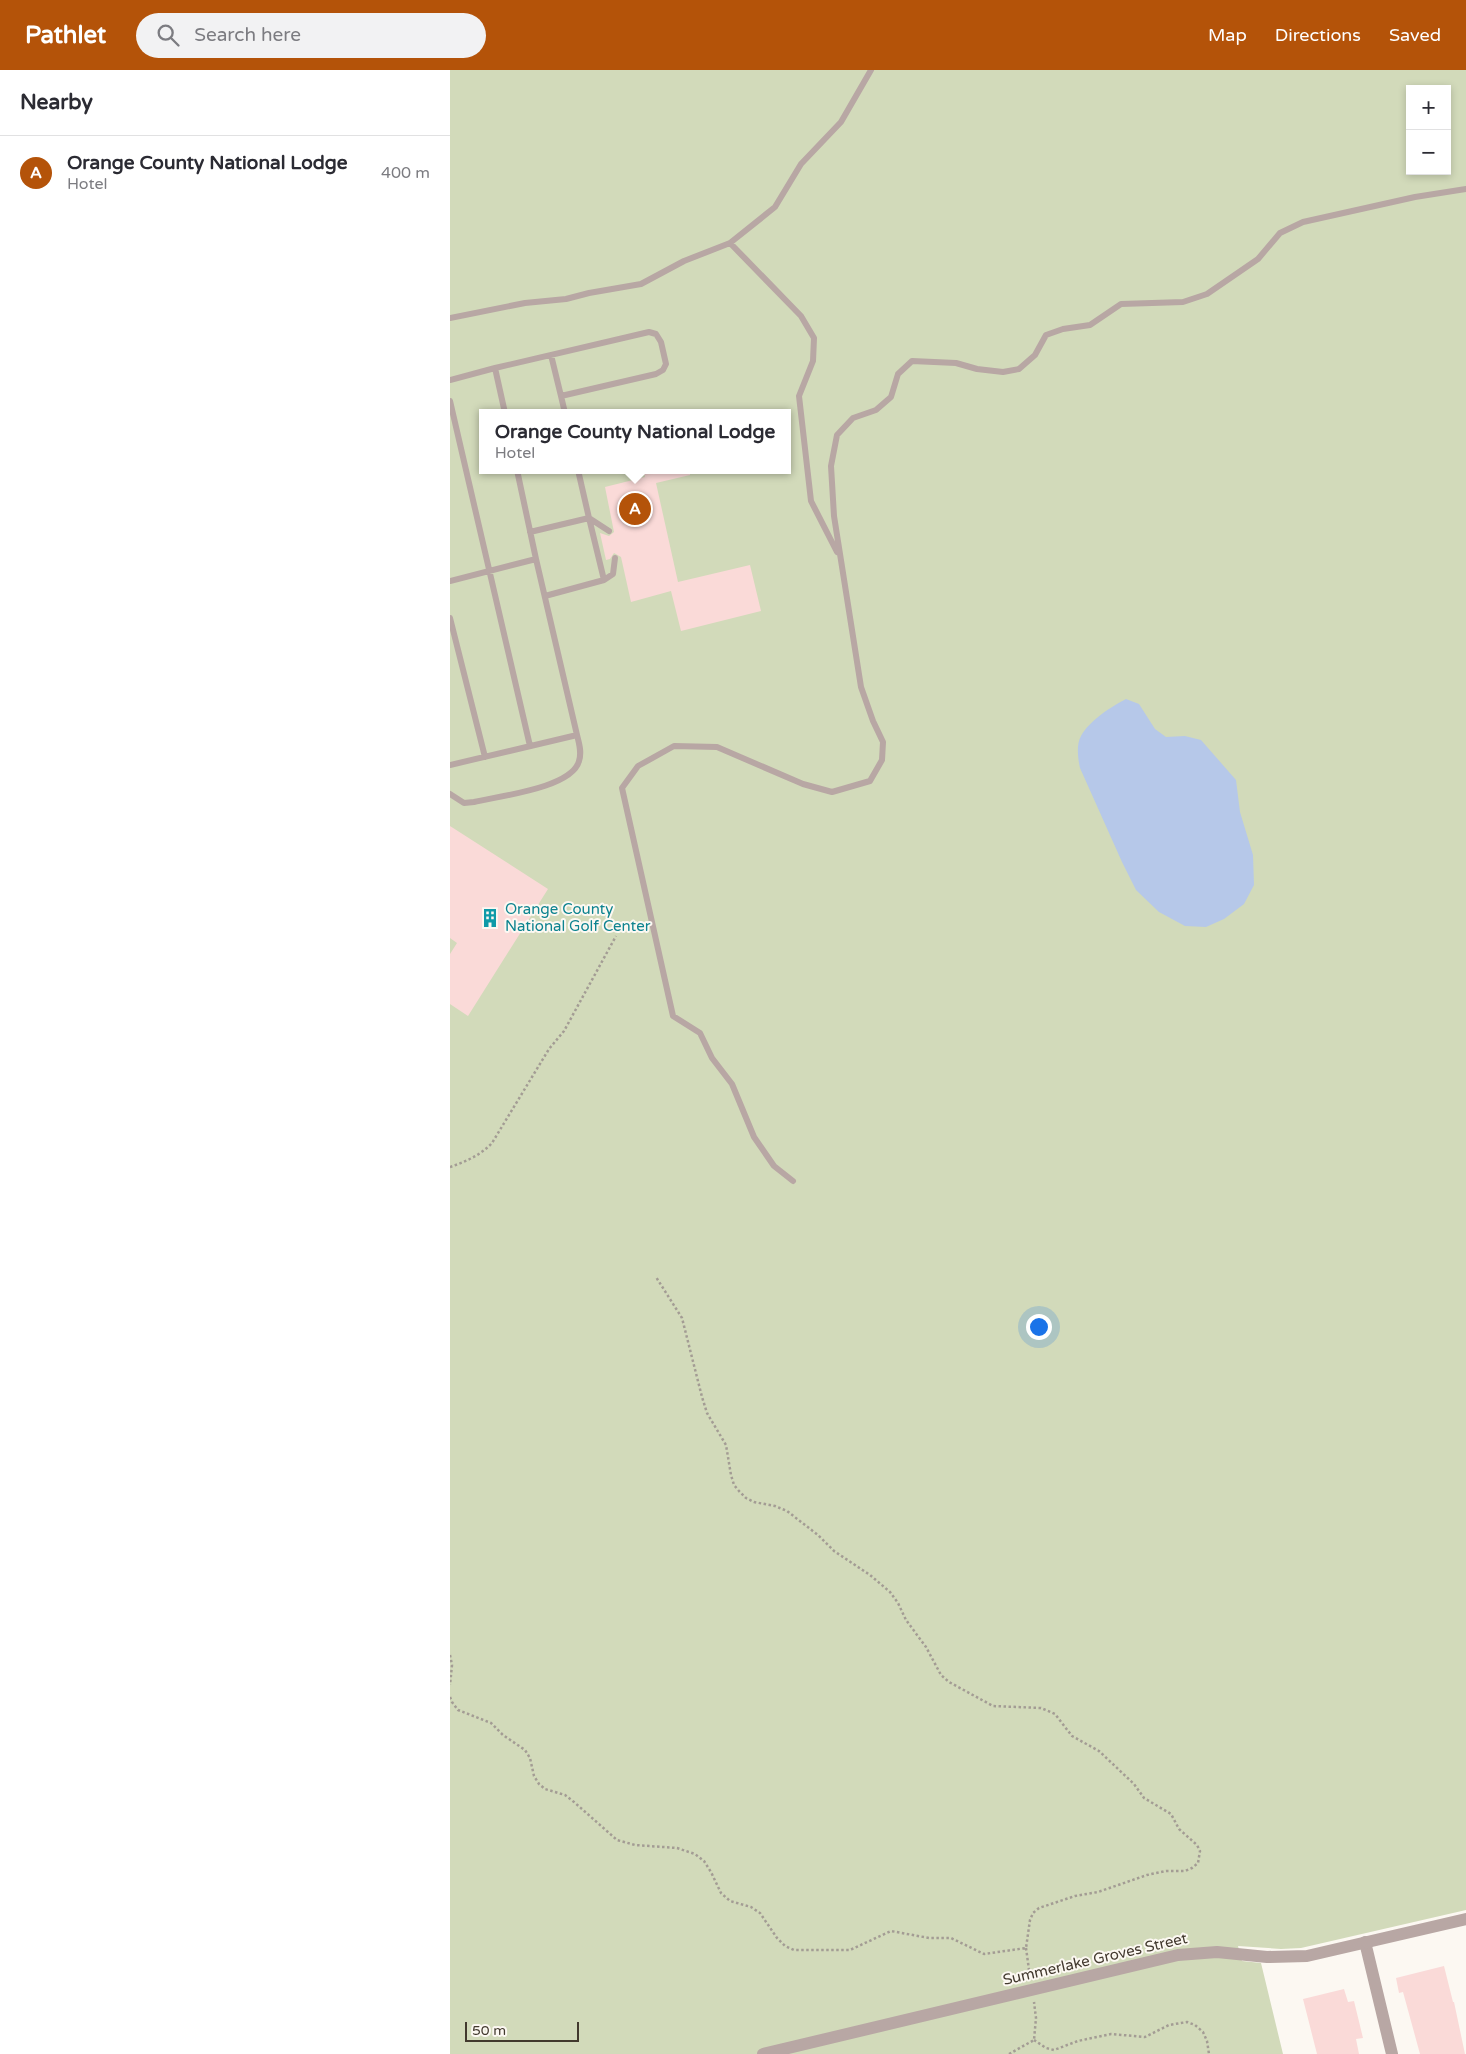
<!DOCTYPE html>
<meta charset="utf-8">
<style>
:root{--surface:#fff;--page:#f2f2f3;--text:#2b2b33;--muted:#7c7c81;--line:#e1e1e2;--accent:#b45309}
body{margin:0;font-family:"Varela Round",sans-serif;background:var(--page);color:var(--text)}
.controls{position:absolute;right:15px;top:15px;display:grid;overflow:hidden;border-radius:0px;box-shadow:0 2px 8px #0003}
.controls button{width:45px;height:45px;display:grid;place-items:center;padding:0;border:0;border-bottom:1px solid var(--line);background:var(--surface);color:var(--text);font:25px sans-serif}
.scale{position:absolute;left:15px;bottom:12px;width:114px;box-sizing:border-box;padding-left:5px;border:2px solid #42392e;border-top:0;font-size:14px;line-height:18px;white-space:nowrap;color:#42392e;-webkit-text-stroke:4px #fcf8f2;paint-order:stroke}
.you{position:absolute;left:588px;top:1256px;width:18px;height:18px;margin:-12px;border:4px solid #fff;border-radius:50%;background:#1a73e8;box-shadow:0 0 0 8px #1a73e833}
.badge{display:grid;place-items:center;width:32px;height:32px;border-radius:50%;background:var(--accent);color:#fff;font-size:16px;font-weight:700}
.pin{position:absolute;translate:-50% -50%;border:2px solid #fff;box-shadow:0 1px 5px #0006}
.popup{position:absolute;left:29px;top:339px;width:312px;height:65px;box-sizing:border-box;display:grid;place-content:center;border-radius:0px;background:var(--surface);filter:drop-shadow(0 1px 4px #0005);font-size:16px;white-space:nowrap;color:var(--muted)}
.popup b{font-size:19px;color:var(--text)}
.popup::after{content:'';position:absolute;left:50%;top:100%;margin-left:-10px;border:10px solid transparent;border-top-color:var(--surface)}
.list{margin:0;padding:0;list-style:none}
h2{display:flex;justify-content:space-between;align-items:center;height:65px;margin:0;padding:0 20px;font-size:21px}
h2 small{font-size:16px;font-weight:400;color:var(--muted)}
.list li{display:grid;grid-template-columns:32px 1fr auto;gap:15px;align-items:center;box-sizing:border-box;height:75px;padding:0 20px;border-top:1px solid var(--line)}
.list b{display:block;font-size:19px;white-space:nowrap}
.list p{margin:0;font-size:16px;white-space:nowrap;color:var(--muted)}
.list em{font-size:16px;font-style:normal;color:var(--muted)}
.icon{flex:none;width:28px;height:28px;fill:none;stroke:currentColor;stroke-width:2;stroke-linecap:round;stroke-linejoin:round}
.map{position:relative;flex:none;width:1016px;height:1984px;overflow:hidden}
header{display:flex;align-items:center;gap:30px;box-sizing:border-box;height:70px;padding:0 25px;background:var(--accent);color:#fff}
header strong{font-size:24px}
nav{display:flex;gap:28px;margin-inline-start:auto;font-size:18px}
.search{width:350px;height:45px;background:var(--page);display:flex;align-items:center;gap:12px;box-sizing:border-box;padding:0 18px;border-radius:28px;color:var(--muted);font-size:19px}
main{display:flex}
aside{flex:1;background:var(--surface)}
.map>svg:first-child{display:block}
.green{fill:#d2daba;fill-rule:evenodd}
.water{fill:#b6c8e9}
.building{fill:#fadad8}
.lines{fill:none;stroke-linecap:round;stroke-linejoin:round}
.path{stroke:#a39c94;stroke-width:2.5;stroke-dasharray:2.5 2.5;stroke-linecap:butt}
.service{stroke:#b8a7a4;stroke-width:6}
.minor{stroke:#b8a7a4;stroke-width:12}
.tertiary{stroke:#b8a7a4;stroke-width:12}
.labels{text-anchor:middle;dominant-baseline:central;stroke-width:4;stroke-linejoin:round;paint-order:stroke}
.culture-label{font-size:15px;fill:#0d838f;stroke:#fcf8f2;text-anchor:start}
.street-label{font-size:15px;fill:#42392e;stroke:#fcf8f2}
</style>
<header>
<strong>Pathlet</strong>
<div class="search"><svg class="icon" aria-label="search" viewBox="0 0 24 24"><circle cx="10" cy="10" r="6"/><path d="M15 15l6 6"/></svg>Search here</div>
<nav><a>Map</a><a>Directions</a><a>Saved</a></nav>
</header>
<main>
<aside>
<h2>Nearby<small></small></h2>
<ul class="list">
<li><span class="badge">A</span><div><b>Orange County National Lodge</b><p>Hotel</p></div><em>400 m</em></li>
</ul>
</aside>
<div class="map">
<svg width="1016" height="1984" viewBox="0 0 1016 1984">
<rect width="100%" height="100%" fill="#fcf8f2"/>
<path class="green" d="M0 0H1016V1840L851 1878 831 1879 788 1876 792 1891 811 1893 833 1984H0ZM960 19H997V101H960ZM32 343H338V400H32Z"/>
<path class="water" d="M676 629 689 634 705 659 716 667 735 666 751 670 786 710 790 742 803 785 804 815 794 834 774 849 756 857 735 856 709 842 686 820 672 792 630 698C628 689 626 675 631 666 639 651 662 636 676 629Z"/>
<path class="building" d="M193 400H240V405L206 413 228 512 300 495 311 541 231 561 221 521 181 532 171 487 164 483 160 489 156 490 150 463 159 466 164 462 155 417 195 407Z
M0 756 98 819 18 946 0 934V884L7 873 0 868Z
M994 1896 1003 1932H1004L1015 1984H970L953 1922 949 1923 946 1908Z
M894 1919 898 1932 904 1931 913 1968 906 1969 909 1984H867L853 1929Z"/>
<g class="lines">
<path class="path" d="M0 1097C15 1092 31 1085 42 1073L99 979 114 961 166 866
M0 1585 2 1595 0 1615
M0 1627 2 1632 8 1640 41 1653 53 1665 75 1680 80 1688 84 1706 89 1714 95 1719 115 1725 124 1732 167 1770 185 1775 227 1778 245 1784 254 1791 261 1802 271 1823 280 1831 301 1837 310 1843 327 1868 335 1876 344 1880H400L441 1861 479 1868H501L534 1884 576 1878 580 1850 583 1843 589 1838 625 1826 648 1822 697 1805 716 1801H735L742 1798 748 1793 750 1781 747 1775 729 1759 721 1744 694 1728 684 1714 649 1681 622 1666 605 1644 591 1638 543 1636 499 1612 491 1605 476 1577 456 1550 448 1533 440 1522 420 1505 384 1481 368 1465 337 1441 325 1436 304 1432 296 1428 289 1421 284 1415 281 1405 276 1375 257 1343 252 1327 232 1248 206 1207
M576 1878 580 1907
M584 1970 596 1978 604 1980 628 1971 661 1964 695 1967 719 1955 737 1952 745 1955 753 1962 757 1971 759 1984
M559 1984 584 1970 586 1948 584 1932"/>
<path class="service" d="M280 173 351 246 364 268 363 291 349 326 361 431 387 482
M0 248 75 233 116 229 139 223 191 214 234 191 280 173 325 137 351 94 391 52 421 0
M101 285 111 326
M45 298 199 262 206 264 211 272 216 294 213 300 206 304 111 326 115 343
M0 310 45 298 55 343
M0 331 80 676
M67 400 86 489
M139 448 159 461
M80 462 139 448 128 400
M154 510 163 504 165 488
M0 511 86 489 127 665 0 695
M95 526 154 510 139 448
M0 548 35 687
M0 724 14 733 24 732C49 726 122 718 129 691 132 682 129 673 127 665
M343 1111 324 1096 304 1067 282 1014 262 988 250 963 223 946 172 718 188 696 224 676 267 677 353 714 382 722 420 711 432 690 433 672 423 651 411 617 384 446 381 396 387 365 403 348 426 340 441 327 448 304 462 291 506 293 527 299 553 302 569 299 585 285 596 265 613 259 640 255 671 234 733 232 757 224 808 189 830 163 853 152 965 127 1016 119"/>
<path class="minor" d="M915 1872 942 1984"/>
<path class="tertiary" d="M313 1984 728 1885 767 1882 817 1887 857 1886 1016 1849"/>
</g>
<defs>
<g id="building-bare" transform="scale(1.5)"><path d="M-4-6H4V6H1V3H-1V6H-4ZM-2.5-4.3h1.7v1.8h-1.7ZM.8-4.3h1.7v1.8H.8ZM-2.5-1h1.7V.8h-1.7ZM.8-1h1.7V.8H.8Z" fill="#0f9aa8" stroke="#fcf8f2" stroke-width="2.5" paint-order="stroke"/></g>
</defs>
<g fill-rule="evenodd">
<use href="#building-bare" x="40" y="848"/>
</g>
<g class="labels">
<g class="culture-label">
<text x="55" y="839">Orange County<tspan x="55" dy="17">National Golf Center</tspan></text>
</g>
<g class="street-label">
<text transform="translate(645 1889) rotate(-13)">Summerlake Groves Street</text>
</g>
</g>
</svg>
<div class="controls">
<button>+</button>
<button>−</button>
</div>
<div class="scale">50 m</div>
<div class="you"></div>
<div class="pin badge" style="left:185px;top:439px">A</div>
<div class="popup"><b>Orange County National Lodge</b>Hotel</div>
</div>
</main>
